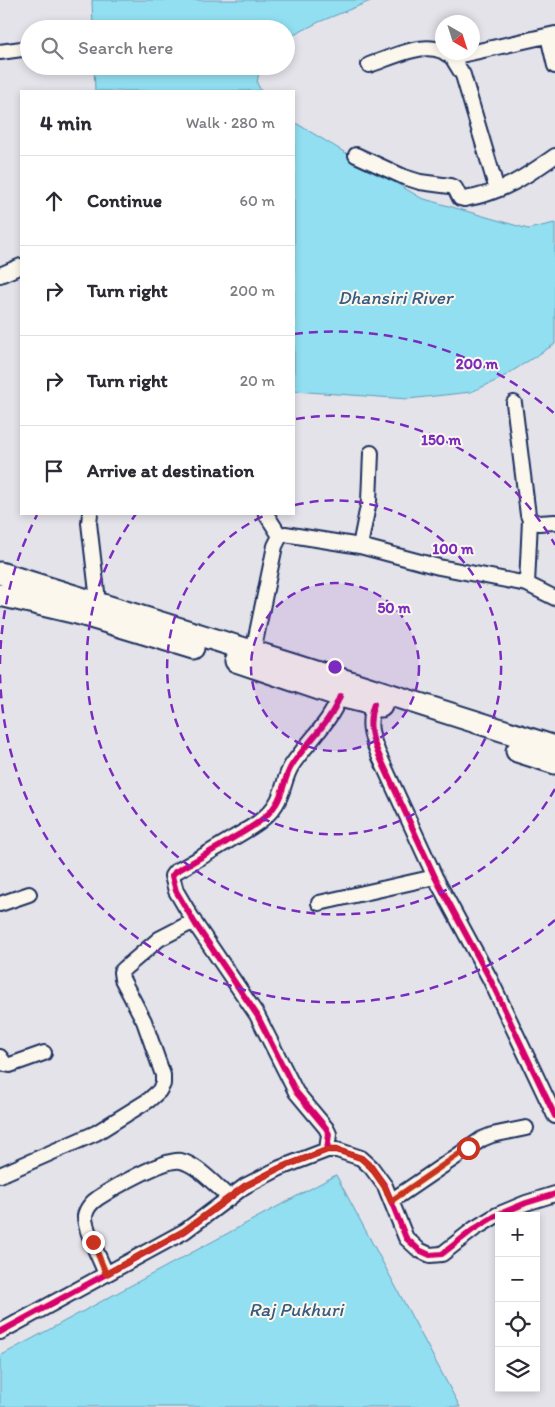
<!DOCTYPE html>
<meta charset="utf-8">
<style>
:root{--surface:#fff;--page:#f2f2f3;--text:#2b2b33;--muted:#7c7c81;--line:#e1e1e2}
body{margin:0;font-family:Itim,sans-serif;background:var(--page);color:var(--text)}
.controls{position:absolute;right:15px;bottom:15px;display:grid;overflow:hidden;border-radius:0px;box-shadow:0 2px 8px #0003}
.controls button{width:45px;height:45px;display:grid;place-items:center;padding:0;border:0;border-bottom:1px solid var(--line);background:var(--surface);color:var(--text);font:25px sans-serif}
.compass{position:absolute;left:435px;top:15px;width:45px;height:45px;border-radius:50%;background:var(--surface);box-shadow:0 2px 8px #0003;rotate:141deg}
.stop{position:absolute;width:15px;height:15px;margin:-11px;border:4px solid #c8321e;border-radius:50%;background:#fff}
.stop.end{background:#c8321e;border-color:#fff;box-shadow:0 1px 5px #0008}
.list{margin:0;padding:0;list-style:none}
h2{display:flex;justify-content:space-between;align-items:center;height:65px;margin:0;padding:0 20px;font-size:21px}
h2 small{font-size:16px;font-weight:400;color:var(--muted)}
.list li{display:grid;grid-template-columns:32px 1fr auto;gap:15px;align-items:center;box-sizing:border-box;height:90px;padding:0 20px;border-top:1px solid var(--line)}
.list b{display:block;font-size:19px;white-space:nowrap}
.list em{font-size:16px;font-style:normal;color:var(--muted)}
.icon{flex:none;width:28px;height:28px;fill:none;stroke:currentColor;stroke-width:2;stroke-linecap:round;stroke-linejoin:round}
.map{position:relative;flex:none;width:555px;height:1407px;overflow:hidden}
.search{position:absolute;background:var(--surface);box-shadow:0 2px 8px #0003;left:20px;top:20px;width:275px;height:55px;display:flex;align-items:center;gap:12px;box-sizing:border-box;padding:0 18px;border-radius:28px;color:var(--muted);font-size:19px}
.panel{position:absolute;background:var(--surface);box-shadow:0 2px 8px #0003;left:20px;top:90px;width:275px;height:425px;border-radius:0px}
.map>svg:first-child{display:block}
.water{fill:#91dff1;stroke:#6299b6}
.lines{fill:none;stroke-linecap:round;stroke-linejoin:round}
.minor-casing{stroke:#1b2f5e;stroke-width:18}
.primary-casing{stroke:#1b2f5e;stroke-width:25}
.minor{stroke:#fbf7ec;stroke-width:14}
.primary{stroke:#fbf7ec;stroke-width:21}
.cycleway-casing{stroke:#fbf7ec;stroke-width:9}
.cycleway{stroke:#d6006c;stroke-width:6}
.route{stroke:#c8321e;stroke-width:6}
.ring{fill:none;stroke:#7b2cbf;stroke-width:2.5;stroke-dasharray:9 6}
.labels{text-anchor:middle;dominant-baseline:central;stroke-width:4;stroke-linejoin:round;paint-order:stroke}
.water-label{font-size:19px;font-style:italic;fill:#385b83;stroke:#fbf7ec}
.centre{fill:#7b2cbf;stroke:#fbf7ec;stroke-width:2.5}
.ring-label{font-size:15px;text-anchor:middle;font-weight:bold;fill:#7b2cbf;stroke:#fbf7ec;stroke-width:4;stroke-linejoin:round;paint-order:stroke}
</style>
<div class="map">
<svg width="555" height="1407" viewBox="0 0 555 1407">
<rect width="100%" height="100%" fill="#e4e3ea"/>
<filter id="ink" filterUnits="userSpaceOnUse"><feTurbulence type="fractalNoise" baseFrequency=".02" numOctaves="2"/><feDisplacementMap in="SourceGraphic" scale="10" xChannelSelector="R" yChannelSelector="G"/><feConvolveMatrix kernelMatrix="1 2 1 2 8 2 1 2 1" color-interpolation-filters="sRGB"/></filter>
<g filter="url(#ink)">
<path class="water" d="M92 0H373L319 22 286 39V29H93Z
M94 66H260L257 83 261 91H95Z
M294 122 421 198 528 229 555 223V344L500 379 471 392 408 399 294 391Z
M336 1175 460 1407H0V1356Z"/>
<g class="lines">
<g class="minor-casing">
<path id="minor" d="M548 36 555 66
M0 52 29 48
M444 52 452 57 463 75 497 190
M452 57 555 34
M369 65C391 58 420 42 442 51
M356 155 404 177 420 182 450 186 455 188 460 198 464 199C502 193 525 177 555 156
M0 275 21 266
M514 403 528 515 530 520 539 523 555 522
M90 514 89 523 97 592 94 602
M266 514 280 536
M360 546 369 501 371 453
M527 584 530 520
M253 652 275 546 280 536 285 534 360 546 439 567 527 584 555 598
M374 704C367 723 371 736 378 753L435 877 490 979 555 1116
M319 903 435 877
M0 904 29 894
M0 1057 5 1064 10 1065 44 1053
M327 1150 329 1134 326 1128 296 1092 257 1015 196 925 176 891 172 876 175 872C192 863 208 853 225 843 242 832 265 822 276 804 284 792 284 777 292 765 308 741 330 723 340 696
M0 1175 96 1133 149 1100 159 1091 163 1084V1075L144 1021 122 979 121 972 125 968 159 939 194 921
M391 1201 482 1139 492 1135 526 1128
M106 1274C101 1261 84 1228 85 1216 86 1209 92 1202 98 1198 113 1188 165 1158 181 1161 198 1165 217 1187 230 1198
M0 1332 185 1231 245 1186 280 1168 327 1150H337L361 1158 371 1167 385 1186 406 1238 419 1250 430 1255 442 1254 474 1229 497 1215 526 1203 555 1194"/>
</g>
<g class="primary-casing">
<path id="primary" d="M0 573 290 663 555 747
M0 595 77 613 193 648
M236 661 340 696 381 706
M517 751 555 763"/>
</g>
<use href="#minor" class="minor"/>
<use href="#primary" class="primary"/>
<g class="cycleway-casing">
<path id="cycleway" d="M374 704C367 723 371 736 378 753L435 877 490 979 555 1116
M327 1150 329 1134 326 1128 296 1092 257 1015 196 925 176 891 172 876 175 872C192 863 208 853 225 843 242 832 265 822 276 804 284 792 284 777 292 765 308 741 330 723 340 696
M0 1332 185 1231 245 1186 280 1168 327 1150H337L361 1158 371 1167 385 1186 406 1238 419 1250 430 1255 442 1254 474 1229 497 1215 526 1203 555 1194"/>
</g>
<use href="#cycleway" class="cycleway"/>
</g>
</g>
<g class="lines" filter="url(#ink)">
<path class="route" d="M93 1242 106 1274 185 1230 245 1186 280 1168 327 1150H337L361 1158 371 1167 384 1186 391 1201 468 1148"/>
</g>
<circle cx="335" cy="667" r="84" fill="#7b2cbf" fill-opacity=".12"/>
<g class="ring">
<circle cx="335" cy="667" r="84"/>
<path d="M295 505A167 167 0 1 1 268 514"/>
<path d="M555 789A251 251 0 1 1 136 514M296 419A251 251 0 0 1 555 545"/>
<path d="M555 920A335 335 0 0 1 0 670M0 664A335 335 0 0 1 37 515M294 334A335 335 0 0 1 555 414"/>
</g>
<g class="labels">
<g class="water-label">
<text x="395" y="297">Dhansiri River</text>
<text x="296" y="1309">Raj Pukhuri</text>
</g>
</g>
<circle cx="335" cy="667" r="8" class="centre"/>
<g class="ring-label">
<text x="477" y="369">200 m</text>
<text x="441" y="445">150 m</text>
<text x="453" y="554">100 m</text>
<text x="394" y="613">50 m</text>
</g>
</svg>
<div class="controls">
<button>+</button>
<button>−</button>
<button><svg class="icon" aria-label="locate" viewBox="0 0 24 24"><circle cx="12" cy="12" r="6"/><path d="M12 2v4M12 18v4M2 12h4M18 12h4"/></svg></button>
<button><svg class="icon" aria-label="layers" viewBox="0 0 24 24"><path d="M12 4l9 5-9 5-9-5zM3 14l9 5 9-5"/></svg></button>
</div>
<svg class="compass" viewBox="-18 -18 36 36"><path d="M0-13l5 13h-10z" fill="#e53935"/><path d="M0 13l5-13h-10z" fill="#7c7c81"/></svg>
<div class="stop" style="left:468px;top:1148px"></div>
<div class="stop end" style="left:93px;top:1242px"></div>
<div class="search"><svg class="icon" aria-label="search" viewBox="0 0 24 24"><circle cx="10" cy="10" r="6"/><path d="M15 15l6 6"/></svg>Search here</div>
<section class="panel">
<h2>4 min<small>Walk · 280 m</small></h2>
<ul class="list">
<li><svg class="icon" aria-label="ahead" viewBox="0 0 24 24"><path d="M12 20V5M6 11l6-6 6 6"/></svg><div><b>Continue</b></div><em>60 m</em></li>
<li><svg class="icon" aria-label="right" viewBox="0 0 24 24"><path d="M7 20v-9h11M14 6l5 5-5 5"/></svg><div><b>Turn right</b></div><em>200 m</em></li>
<li><svg class="icon" aria-label="right" viewBox="0 0 24 24"><path d="M7 20v-9h11M14 6l5 5-5 5"/></svg><div><b>Turn right</b></div><em>20 m</em></li>
<li><svg class="icon" aria-label="arrive" viewBox="0 0 24 24"><path d="M6 21V4h12l-3 4 3 4H6"/></svg><div><b>Arrive at destination</b></div></li>
</ul>
</section>
</div>
